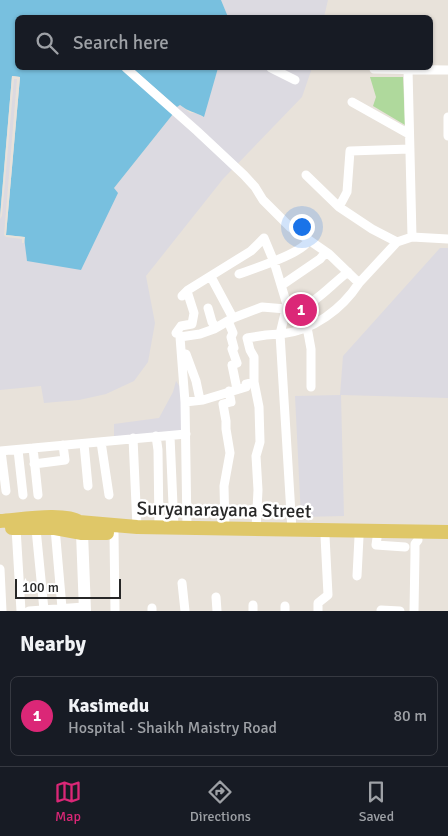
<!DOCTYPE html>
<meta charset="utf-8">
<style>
:root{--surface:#171b24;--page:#242831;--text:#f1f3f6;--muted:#9ea1a6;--line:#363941;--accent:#db2777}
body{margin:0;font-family:Signika,sans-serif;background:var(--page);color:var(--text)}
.scale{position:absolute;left:15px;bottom:12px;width:106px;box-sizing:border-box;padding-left:5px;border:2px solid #272727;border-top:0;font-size:14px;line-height:18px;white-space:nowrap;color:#272727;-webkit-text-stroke:4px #fff;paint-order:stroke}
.you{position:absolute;left:301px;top:226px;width:18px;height:18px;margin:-12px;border:4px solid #fff;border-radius:50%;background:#1a73e8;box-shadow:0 0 0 8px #1a73e833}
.badge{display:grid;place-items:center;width:32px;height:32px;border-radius:50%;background:var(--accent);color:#fff;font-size:16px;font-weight:700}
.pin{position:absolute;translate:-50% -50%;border:2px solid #fff;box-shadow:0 1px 5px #0006}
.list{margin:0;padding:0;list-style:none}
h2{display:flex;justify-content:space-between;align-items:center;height:65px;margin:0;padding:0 20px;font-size:21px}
h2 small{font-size:16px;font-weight:400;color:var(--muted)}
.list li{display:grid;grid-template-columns:32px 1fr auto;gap:15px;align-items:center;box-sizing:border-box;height:80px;margin:0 10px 10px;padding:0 10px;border:1px solid var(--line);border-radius:8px}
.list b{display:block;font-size:19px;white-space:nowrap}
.list p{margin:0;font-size:16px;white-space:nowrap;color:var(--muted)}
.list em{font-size:16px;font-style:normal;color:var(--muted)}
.icon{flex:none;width:28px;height:28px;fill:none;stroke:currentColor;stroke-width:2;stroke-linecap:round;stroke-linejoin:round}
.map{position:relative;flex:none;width:448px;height:611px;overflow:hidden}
.search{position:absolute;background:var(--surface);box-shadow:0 1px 4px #0004;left:15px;right:15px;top:15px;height:55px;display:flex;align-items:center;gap:12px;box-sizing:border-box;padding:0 18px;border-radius:8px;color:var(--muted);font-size:19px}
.sheet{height:155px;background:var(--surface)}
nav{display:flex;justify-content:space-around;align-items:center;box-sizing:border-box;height:70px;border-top:1px solid var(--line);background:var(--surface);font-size:14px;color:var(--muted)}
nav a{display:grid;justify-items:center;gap:2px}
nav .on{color:var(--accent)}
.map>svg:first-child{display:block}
.industrial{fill:#dcdae1}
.green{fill:#afd99c}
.water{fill:#78c0df}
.pier{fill:#e8e2da}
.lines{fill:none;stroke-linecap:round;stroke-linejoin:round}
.street{stroke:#fff;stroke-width:9}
.secondary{stroke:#fff;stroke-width:12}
.primary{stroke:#dfc768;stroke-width:14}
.labels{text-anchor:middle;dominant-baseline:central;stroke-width:5;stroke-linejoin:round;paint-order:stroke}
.street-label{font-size:19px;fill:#272727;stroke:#fff}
</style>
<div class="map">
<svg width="448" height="611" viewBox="0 0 448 611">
<rect width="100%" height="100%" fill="#e8e2da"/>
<path class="industrial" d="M221 0H328L324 17 228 18Z
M121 68H132L177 107 180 105 190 113H196L203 117 218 68H312L302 97 223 179 146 276 155 323 148 362 134 381 106 394 79 400 44 403 41 386 0 390V216L12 76 20 77 6 235 25 237 27 261 114 188 173 114Z
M440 248H448V398L341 395 344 516 301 517 295 396 340 395 343 356Z
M176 381 180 387 183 432 114 438V424L159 418 173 392Z"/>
<path class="green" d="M370 77H403L405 125 373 106 376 97Z"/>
<path class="water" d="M0 0H221L228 17 18 18V68H121L173 114 114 188 118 193 81 270 27 261 24 237 6 235 20 77 12 76 0 216Z
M132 68H218L204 117C195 112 189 112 180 105L177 107Z"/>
<path class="pier" d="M12 76 20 77 6 235 25 237 24 243H22V239L6 237 4 235 17 79H14L2 216 0 219Z"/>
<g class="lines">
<path class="street" d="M126 68 197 131 244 175 255 187 263 200 290 227 329 254 359 283 397 242 412 237 448 239
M271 68 295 80
M374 69 448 70
M408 69 412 237
M352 102 409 134
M448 117V136
M306 175 339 207 372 229 397 242
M339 207 347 192 350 151 410 149
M239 274C255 268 302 254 309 240
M211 277 233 318
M282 285 320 259 326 252
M182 296 188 290 251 251 264 238 274 262 288 308 286 309 280 334 292 530
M208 308 212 322 216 328
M288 308 292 310C317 304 328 287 348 272
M228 321 233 333 231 337 234 348 232 349 237 363 232 365 237 389
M307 327 311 349V387
M176 333 181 326 192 324 194 313 187 291
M281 334C313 331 342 309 359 283
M186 354 196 381 200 400
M185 402 203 400 246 387V384L254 382
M156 436 158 450 159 528
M170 436 174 528
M133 438 137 527
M101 442 109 495
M84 444 88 486
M33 448 38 495
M18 450 23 495
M0 451 186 434
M1 451 6 491
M34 464 65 460 63 445
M16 528 21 611
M55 528 62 608
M187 528 185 402 180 337 200 334 214 329 233 318 262 307 286 309
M225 528 224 486 230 453 226 429V421L223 404 231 402 229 391
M36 529 44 610
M256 529 258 490 256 456 260 442 259 407 254 382V357L250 350 247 338 266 335 280 334
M114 533 115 611
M377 538 376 545 405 547
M0 569 2 611
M357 576 359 537
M182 583 185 611
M216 597 217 611
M253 605V611
M285 606V611
M381 610 400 611
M29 611 84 607
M152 611V608
M318 611V603L328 595 325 536
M414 611 415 553V544L418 540"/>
<path class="secondary" d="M79 524 82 533 85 611"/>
<path class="primary" d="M0 521C18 520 65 512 79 522L137 527 448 532
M12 528H55L82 533H107"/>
</g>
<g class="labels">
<g class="street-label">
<text transform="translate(224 510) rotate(1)">Suryanarayana Street</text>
</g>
</g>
</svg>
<div class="scale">100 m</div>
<div class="you"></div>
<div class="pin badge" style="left:301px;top:310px">1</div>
<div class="search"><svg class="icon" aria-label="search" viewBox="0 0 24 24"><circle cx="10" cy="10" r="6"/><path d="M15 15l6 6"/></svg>Search here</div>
</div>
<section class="sheet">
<h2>Nearby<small></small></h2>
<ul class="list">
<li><span class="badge">1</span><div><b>Kasimedu</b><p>Hospital · Shaikh Maistry Road</p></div><em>80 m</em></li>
</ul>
</section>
<nav>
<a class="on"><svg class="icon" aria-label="map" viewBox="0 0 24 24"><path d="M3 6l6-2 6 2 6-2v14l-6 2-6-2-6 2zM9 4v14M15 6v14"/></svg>Map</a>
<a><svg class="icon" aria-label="directions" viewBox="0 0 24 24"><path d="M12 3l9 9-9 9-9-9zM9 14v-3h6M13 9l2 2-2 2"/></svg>Directions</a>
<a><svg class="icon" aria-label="saved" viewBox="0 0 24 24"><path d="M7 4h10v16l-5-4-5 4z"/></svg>Saved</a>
</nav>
